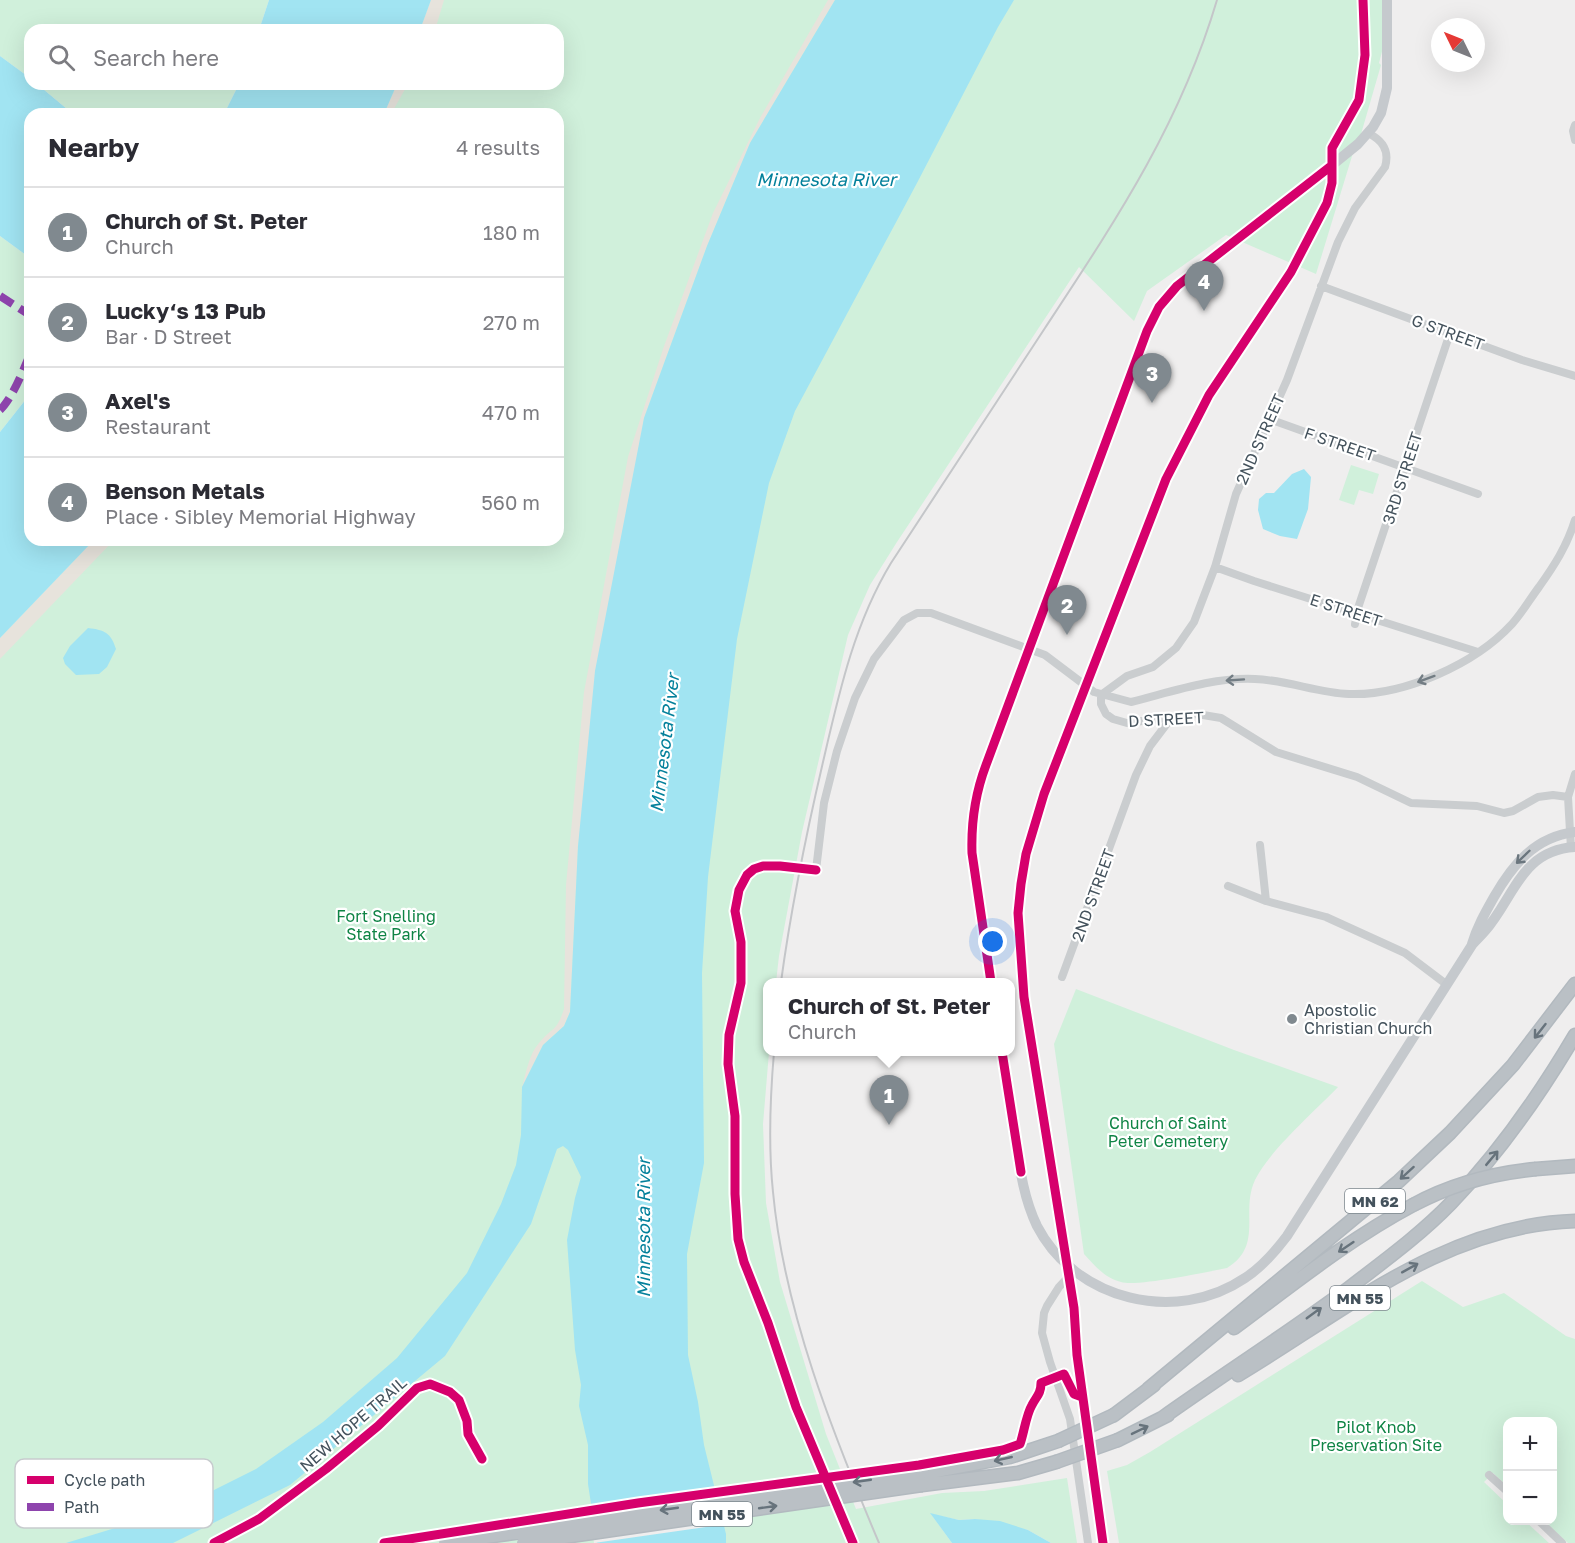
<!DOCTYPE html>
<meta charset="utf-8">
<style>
:root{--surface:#fff;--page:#f2f2f3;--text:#2b2b33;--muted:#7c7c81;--line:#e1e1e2;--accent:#80898f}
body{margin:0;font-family:"Golos Text",sans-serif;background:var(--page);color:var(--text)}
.controls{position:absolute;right:18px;bottom:18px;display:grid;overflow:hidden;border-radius:12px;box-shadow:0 6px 24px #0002}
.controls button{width:54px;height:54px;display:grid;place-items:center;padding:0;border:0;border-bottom:2px solid var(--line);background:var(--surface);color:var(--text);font:30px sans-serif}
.compass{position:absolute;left:1431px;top:18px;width:54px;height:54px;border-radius:50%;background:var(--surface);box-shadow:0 6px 24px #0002;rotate:313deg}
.you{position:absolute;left:993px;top:942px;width:21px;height:21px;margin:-15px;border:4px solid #fff;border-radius:50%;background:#1a73e8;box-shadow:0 0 0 9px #1a73e833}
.badge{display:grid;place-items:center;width:39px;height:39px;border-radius:50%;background:var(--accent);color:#fff;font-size:20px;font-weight:700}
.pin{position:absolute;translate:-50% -50px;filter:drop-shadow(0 2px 3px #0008)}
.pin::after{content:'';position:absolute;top:32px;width:21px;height:18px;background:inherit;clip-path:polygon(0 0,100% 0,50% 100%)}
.popup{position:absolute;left:763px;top:978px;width:252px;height:78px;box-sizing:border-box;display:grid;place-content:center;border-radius:12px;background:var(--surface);filter:drop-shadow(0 2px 4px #0005);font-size:20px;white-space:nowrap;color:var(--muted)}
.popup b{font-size:22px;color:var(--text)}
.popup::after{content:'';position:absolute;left:50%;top:100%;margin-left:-12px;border:12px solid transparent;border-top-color:var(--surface)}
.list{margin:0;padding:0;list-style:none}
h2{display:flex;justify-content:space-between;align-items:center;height:78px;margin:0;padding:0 24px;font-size:26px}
h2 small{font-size:20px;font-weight:400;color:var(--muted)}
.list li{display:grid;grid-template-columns:39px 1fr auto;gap:18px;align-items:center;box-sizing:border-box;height:90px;padding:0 24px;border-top:2px solid var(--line)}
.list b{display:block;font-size:22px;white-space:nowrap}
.list p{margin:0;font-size:20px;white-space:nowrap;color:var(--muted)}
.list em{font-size:20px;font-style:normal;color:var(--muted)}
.icon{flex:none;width:33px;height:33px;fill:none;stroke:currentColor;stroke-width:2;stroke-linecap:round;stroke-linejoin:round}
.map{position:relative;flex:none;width:1575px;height:1543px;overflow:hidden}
.search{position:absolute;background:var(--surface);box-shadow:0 6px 24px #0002;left:24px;top:24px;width:540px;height:66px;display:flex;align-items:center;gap:15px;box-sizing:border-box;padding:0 21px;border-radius:18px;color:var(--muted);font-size:22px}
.panel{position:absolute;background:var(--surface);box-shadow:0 6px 24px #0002;left:24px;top:108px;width:540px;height:438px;border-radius:18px}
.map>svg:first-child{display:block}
.green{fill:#d0f0db}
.sand{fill:#e7e3dc}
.water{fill:#a1e4f2}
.pier{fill:#efeeee}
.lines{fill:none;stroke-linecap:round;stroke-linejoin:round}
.highway-casing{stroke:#b2b9bf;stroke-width:15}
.minor{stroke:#cacdcf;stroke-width:8}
.major{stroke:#c5c9cd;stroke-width:10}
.highway{stroke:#bac0c5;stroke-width:12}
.rail{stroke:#c4c6c9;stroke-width:2}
.highway-bridge-casing{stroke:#b2b9bf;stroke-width:15;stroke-linecap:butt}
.highway-bridge{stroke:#bac0c5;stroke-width:12}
.quiet{stroke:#8e44ad;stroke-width:8;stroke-dasharray:15 8;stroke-linecap:butt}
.cycleway-casing{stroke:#fff;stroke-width:13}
.cycleway{stroke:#d6006c;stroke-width:9}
.oneway{stroke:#737d84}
.oneway2{stroke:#6b767e}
.oneway3{stroke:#67737c}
.poi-dot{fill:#80898f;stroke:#fff;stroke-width:2}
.labels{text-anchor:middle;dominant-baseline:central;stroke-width:4.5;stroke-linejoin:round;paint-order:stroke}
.shield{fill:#fff;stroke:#7c868d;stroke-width:1.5}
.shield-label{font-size:15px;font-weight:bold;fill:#44525c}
.street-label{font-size:16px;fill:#44525c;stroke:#fff}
.park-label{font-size:16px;fill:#0f8445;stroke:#fff}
.poi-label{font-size:16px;fill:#44525c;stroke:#fff;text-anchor:start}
.water-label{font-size:18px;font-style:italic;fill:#03809b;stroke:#fff}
.key{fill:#fff;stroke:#c7cbce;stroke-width:1.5}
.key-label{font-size:16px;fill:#44525c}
</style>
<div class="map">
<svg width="1575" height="1543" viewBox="0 0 1575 1543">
<rect width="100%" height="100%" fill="#efeeee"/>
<path class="green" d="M0 0H269L259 30H30V78L0 56Z
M431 0H1386L1385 40 1379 63 1381 65 1359 141 1356 143 1316 274 1226 235 1147 291 1134 321 1079 267 897 542 870 585 848 635 802 832 779 956 776 982H768L769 1052 763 1124 766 1203 780 1282 826 1434 856 1509 942 1493 984 1491 1067 1478 1077 1543H1051L1028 1530 975 1519 959 1520 931 1514 952 1543H0V638L94 540H558V114H384L397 84H558V30H420Z
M37 84H239L224 114H73Z
M0 236 30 258V394L0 432Z
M1351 465 1379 474 1373 494 1359 490 1354 505 1339 500Z
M1076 989 1234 1050 1338 1087C1314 1112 1270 1150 1255 1180 1240 1212 1264 1245 1227 1268 1206 1272 1137 1287 1121 1282 1105 1278 1095 1266 1084 1254L1054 1044Z
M1422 1281 1463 1307 1504 1293 1566 1336 1575 1339V1543H1568L1544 1521 1552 1520V1422H1508L1507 1486 1493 1473 1484 1482 1507 1504 1508 1520 1525 1521 1549 1543H1119L1107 1471 1127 1465 1150 1452Z"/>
<path class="sand" d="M431 0H444L435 30H420Z
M828 0H835L750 143 707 246 644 418 578 846 570 1012 564 1026 543 1045 522 1087C526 1073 529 1054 539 1043 553 1026 556 1033 564 1009L566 885 584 692 628 457 663 349 713 213 760 118Z
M397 84H408L391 114H384Z
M94 540H114L0 659V638Z"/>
<path class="water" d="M269 0H431L420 30H259Z
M835 0H1014L998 27 917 183 795 411 769 483 737 639 708 877 702 973 704 1163 687 1254 688 1355 698 1402 704 1445 726 1534V1543H597L588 1484V1445L579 1406 581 1385 575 1350 567 1240 575 1198 581 1177 568 1150 563 1146 557 1149 531 1224 445 1356 290 1485 173 1543H66L174 1510 256 1469 323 1422 397 1358 467 1273 501 1204 516 1165 521 1135 522 1087 543 1045 564 1026 570 1012 578 846 595 671 644 418 707 246 750 143Z
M0 56 30 78V84H37L73 114H30V258L0 236Z
M239 84H397L384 114H224Z
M30 394V540H94L0 638V432Z
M1304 469 1311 477 1308 509 1297 539 1280 536 1263 529 1258 510 1259 499 1266 493H1274L1292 474Z
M88 628C105 630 111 633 116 649L107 667 99 674 76 675 65 664 63 658 70 646Z
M930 1513 959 1520 975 1519 1000 1521 1028 1530 1051 1543H952Z"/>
<path class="pier" d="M718 1490 727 1524 594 1543 590 1509Z"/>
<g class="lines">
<g class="highway-casing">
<path id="highway" d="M1536 1169 1575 1166
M1234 1328C1292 1285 1349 1239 1413 1205
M1238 1375C1345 1311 1445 1225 1575 1221
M1148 1389 1399 1181 1450 1133 1513 1065 1575 984
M1114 1415 1154 1385
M1162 1418C1224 1374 1288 1333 1349 1288 1384 1261 1420 1235 1451 1203 1500 1152 1539 1096 1575 1035
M1118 1440 1168 1415
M920 1474 1010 1457 1058 1441
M922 1485 1018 1473 1056 1462"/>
</g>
<path class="minor" d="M1575 125 1573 131 1575 140
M1321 286 1522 360 1575 376
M1269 419 1478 494
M1215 567 1254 581 1478 652
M1355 624 1359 605 1450 333
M1101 695 1127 676 1153 667 1176 648 1194 622 1215 567 1236 494 1287 380 1338 242 1355 208 1385 167C1390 150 1382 140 1368 133
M1101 695V704L1106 714 1113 719 1127 723 1197 714 1221 718 1276 752 1357 777 1411 803 1477 806 1504 813 1513 811 1538 797 1553 795 1568 797
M1260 845 1266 901
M1571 848 1568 797 1575 774
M816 870 824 803 837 751 855 698 874 659 904 620 917 613H931L1045 655 1094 692 1131 702C1171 692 1213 677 1255 679 1287 680 1318 693 1349 694 1404 696 1475 664 1512 624 1522 613 1530 599 1539 587 1554 566 1567 546 1575 520
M1228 886 1266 901 1326 917 1405 953 1446 984
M1062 977 1136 775 1150 746 1172 717
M1074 1271 1059 1287 1047 1306 1044 1313 1042 1333 1050 1362 1070 1419 1088 1543
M1489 1475 1508 1492
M1538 1520 1562 1543"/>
<path class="major" d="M1472 944C1477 927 1485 913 1494 897 1513 864 1535 837 1575 832
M991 982 972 853C971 822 975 794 986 765L1147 331 1159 307 1177 286 1331 166 1358 144 1373 127 1381 113 1387 88V0
M1002 1052C1006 1082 1011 1112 1016 1142 1020 1170 1024 1199 1037 1226 1075 1300 1176 1325 1245 1278 1262 1267 1275 1252 1287 1236L1472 945C1476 940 1481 936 1485 931 1514 898 1521 850 1575 847"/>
<use href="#highway" class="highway"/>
<path class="rail" d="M781 982C791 908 806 835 823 762 839 693 854 624 891 563 942 484 994 406 1045 328 1116 220 1180 125 1217 0
M774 1052C770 1099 768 1145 773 1192 784 1311 833 1434 879 1543"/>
<g class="highway-bridge-casing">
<path id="highway-bridge" d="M1413 1205C1450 1185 1494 1173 1536 1169
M1058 1441 1114 1415
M1056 1462 1118 1440
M445 1543 920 1474
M523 1543 922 1485"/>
</g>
<use href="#highway-bridge" class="highway-bridge"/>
<path class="quiet" d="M0 296 30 315
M0 410C12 399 24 369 30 354"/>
<g class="cycleway-casing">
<path id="cycleway" d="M816 870 780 866H763L754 869 747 875 739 890 735 911 741 942V983L729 1035 728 1064 735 1116V1194L738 1239 744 1262 768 1323 796 1407 853 1543
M991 982 972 853C971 822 975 794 986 765L1147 331 1159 307 1177 286 1331 166
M1002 1052 1021 1172
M214 1543 259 1519 326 1469 378 1426 417 1388 430 1384 450 1392 459 1400 467 1421 468 1434 482 1459
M384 1543 638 1503 919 1465 1003 1450 1020 1444C1024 1433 1026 1415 1032 1405 1036 1397 1041 1394 1041 1383L1064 1374 1074 1394 1082 1397
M1103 1543 1077 1355 1074 1308 1024 997 1018 913 1021 884 1026 854 1044 794 1166 479 1209 395 1291 272 1327 203 1332 183V148L1359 100 1365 55 1363 0"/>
</g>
<use href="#cycleway" class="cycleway"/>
</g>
<defs><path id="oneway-shaft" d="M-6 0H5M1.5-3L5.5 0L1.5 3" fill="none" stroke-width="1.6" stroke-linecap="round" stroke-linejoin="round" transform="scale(1.5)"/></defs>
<g class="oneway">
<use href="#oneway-shaft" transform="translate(1426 679) rotate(160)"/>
<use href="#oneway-shaft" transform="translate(1235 680) rotate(176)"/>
</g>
<use class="oneway2" href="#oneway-shaft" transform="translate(1523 857) rotate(136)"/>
<g class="oneway3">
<use href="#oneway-shaft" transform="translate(1540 1031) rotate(128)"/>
<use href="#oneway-shaft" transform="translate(1492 1158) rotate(-50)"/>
<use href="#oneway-shaft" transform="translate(1407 1173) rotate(138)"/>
<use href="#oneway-shaft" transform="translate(1346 1247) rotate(146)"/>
<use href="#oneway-shaft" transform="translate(1410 1268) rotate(-29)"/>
<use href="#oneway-shaft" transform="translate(1314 1313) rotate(-36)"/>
<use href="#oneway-shaft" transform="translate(1140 1430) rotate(-26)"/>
<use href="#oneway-shaft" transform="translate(1003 1459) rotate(167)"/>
<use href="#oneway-shaft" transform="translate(862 1481) rotate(172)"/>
<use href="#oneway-shaft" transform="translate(768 1507) rotate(-8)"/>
<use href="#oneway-shaft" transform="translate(669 1509) rotate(172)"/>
</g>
<circle class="poi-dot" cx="1292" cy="1019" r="6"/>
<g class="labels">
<g class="shield">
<rect x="1345" y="1189" width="60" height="24" rx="4.5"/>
<rect x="1330" y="1286" width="60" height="24" rx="4.5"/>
<rect x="692" y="1502" width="60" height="24" rx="4.5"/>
</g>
<g class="shield-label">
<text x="1375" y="1201">MN 62</text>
<text x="1360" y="1298">MN 55</text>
<text x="722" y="1514">MN 55</text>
</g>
<g class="street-label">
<text transform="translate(1448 332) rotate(20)">G STREET</text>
<text transform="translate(1260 439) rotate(-66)">2ND STREET</text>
<text transform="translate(1340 444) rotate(19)">F STREET</text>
<text transform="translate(1402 478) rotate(-72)">3RD STREET</text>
<text transform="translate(1346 610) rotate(18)">E STREET</text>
<text transform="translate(1166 719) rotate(-3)">D STREET</text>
<text transform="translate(1093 895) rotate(-70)">2ND STREET</text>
<text transform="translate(353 1424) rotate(-41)">NEW HOPE TRAIL</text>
</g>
<g class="park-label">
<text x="386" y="916">Fort Snelling<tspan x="386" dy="18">State Park</tspan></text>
<text x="1168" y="1123">Church of Saint<tspan x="1168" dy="18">Peter Cemetery</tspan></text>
<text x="1376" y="1427">Pilot Knob<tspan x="1376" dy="18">Preservation Site</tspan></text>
</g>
<g class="poi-label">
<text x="1304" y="1010">Apostolic<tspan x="1304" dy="18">Christian Church</tspan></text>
</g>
<g class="water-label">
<text x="826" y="179">Minnesota River</text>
<text transform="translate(664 743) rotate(-83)">Minnesota River</text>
<text transform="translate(643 1228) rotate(-90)">Minnesota River</text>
</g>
</g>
<rect x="15" y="1459" width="198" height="69" rx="9" class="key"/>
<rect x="27" y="1476" width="27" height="8" fill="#d6006c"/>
<rect x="27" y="1503" width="27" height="8" fill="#8e44ad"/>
<g class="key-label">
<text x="64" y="1486">Cycle path</text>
<text x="64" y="1513">Path</text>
</g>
</svg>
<div class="controls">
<button>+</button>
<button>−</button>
</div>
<svg class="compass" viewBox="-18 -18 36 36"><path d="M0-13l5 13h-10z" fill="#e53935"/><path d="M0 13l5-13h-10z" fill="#7c7c81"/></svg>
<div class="you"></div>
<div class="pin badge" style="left:889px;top:1125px">1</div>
<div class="popup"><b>Church of St. Peter</b>Church</div>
<div class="pin badge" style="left:1067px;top:635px">2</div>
<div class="pin badge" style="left:1152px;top:403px">3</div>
<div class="pin badge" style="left:1204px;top:311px">4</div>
<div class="search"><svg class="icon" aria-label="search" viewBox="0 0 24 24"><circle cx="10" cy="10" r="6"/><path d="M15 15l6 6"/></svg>Search here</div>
<section class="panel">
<h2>Nearby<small>4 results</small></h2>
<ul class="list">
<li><span class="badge">1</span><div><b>Church of St. Peter</b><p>Church</p></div><em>180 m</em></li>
<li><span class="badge">2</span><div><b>Lucky‘s 13 Pub</b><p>Bar · D Street</p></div><em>270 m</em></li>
<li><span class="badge">3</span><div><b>Axel's</b><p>Restaurant</p></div><em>470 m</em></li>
<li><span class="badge">4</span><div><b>Benson Metals</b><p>Place · Sibley Memorial Highway</p></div><em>560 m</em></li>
</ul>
</section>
</div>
